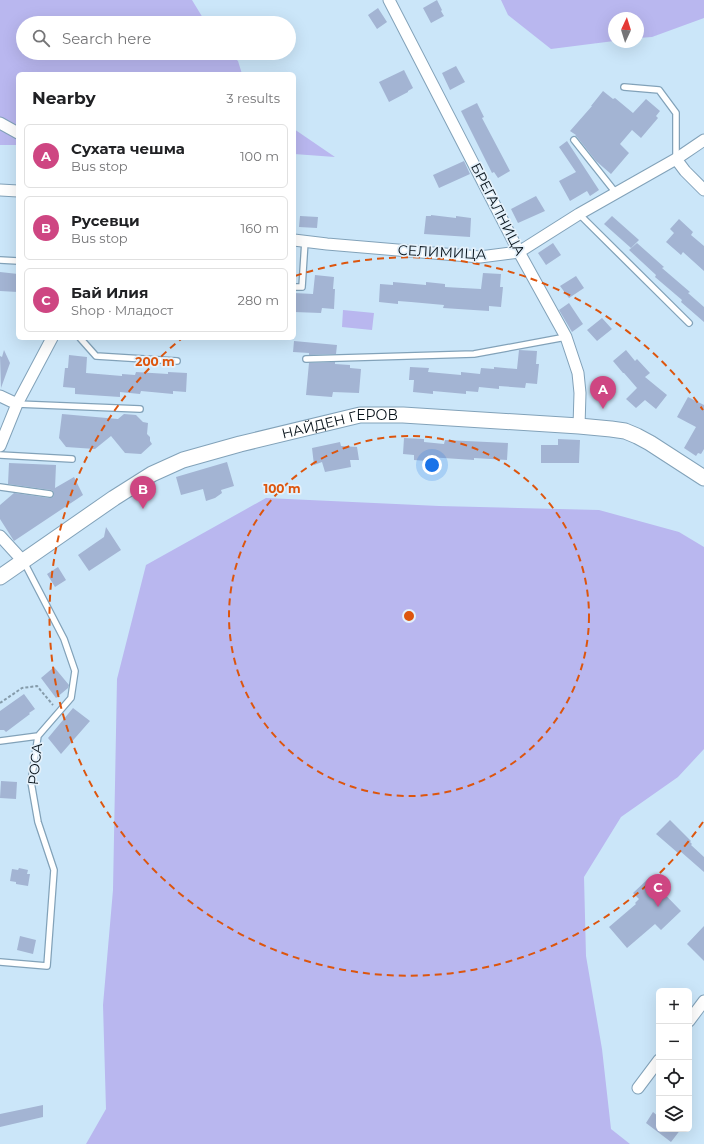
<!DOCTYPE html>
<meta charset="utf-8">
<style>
:root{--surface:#fff;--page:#f2f2f2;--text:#202124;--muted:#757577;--line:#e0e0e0;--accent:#ce4682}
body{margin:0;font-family:Montserrat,sans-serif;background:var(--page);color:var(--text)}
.controls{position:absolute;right:12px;bottom:12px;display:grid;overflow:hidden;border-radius:6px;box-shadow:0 4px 16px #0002}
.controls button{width:36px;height:36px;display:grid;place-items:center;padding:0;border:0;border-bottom:1px solid var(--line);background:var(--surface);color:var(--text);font:20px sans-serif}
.compass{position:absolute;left:608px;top:12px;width:36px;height:36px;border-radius:50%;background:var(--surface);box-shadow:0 4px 16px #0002;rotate:4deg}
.you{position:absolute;left:432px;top:465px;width:14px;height:14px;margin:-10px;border:3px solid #fff;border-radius:50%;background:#1a73e8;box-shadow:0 0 0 6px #1a73e833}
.badge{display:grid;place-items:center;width:26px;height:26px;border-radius:50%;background:var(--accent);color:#fff;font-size:13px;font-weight:700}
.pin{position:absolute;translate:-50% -33px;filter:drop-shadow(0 1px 2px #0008)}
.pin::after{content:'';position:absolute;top:21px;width:14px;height:12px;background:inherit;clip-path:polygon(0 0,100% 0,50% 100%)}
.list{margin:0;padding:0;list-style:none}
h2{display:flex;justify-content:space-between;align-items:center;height:52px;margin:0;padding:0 16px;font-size:17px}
h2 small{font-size:13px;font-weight:400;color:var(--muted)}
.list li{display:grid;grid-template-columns:26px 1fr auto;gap:12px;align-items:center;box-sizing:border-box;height:64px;margin:0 8px 8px;padding:0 8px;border:1px solid var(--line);border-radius:6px}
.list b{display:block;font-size:15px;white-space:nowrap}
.list p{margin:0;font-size:13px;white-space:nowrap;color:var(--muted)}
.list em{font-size:13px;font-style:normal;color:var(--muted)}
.icon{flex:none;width:22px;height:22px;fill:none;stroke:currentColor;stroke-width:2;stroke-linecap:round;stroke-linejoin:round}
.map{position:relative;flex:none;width:704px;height:1144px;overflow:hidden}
.search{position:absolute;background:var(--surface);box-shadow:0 4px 16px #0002;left:16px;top:16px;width:280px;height:44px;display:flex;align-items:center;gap:10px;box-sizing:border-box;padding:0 14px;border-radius:22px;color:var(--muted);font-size:15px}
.panel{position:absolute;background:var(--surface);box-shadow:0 4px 16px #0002;left:16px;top:72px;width:280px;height:268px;border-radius:6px}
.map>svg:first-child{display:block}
.green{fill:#b9b7ef}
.building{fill:#a3b4d3}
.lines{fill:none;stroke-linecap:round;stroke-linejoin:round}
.lane-casing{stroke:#82a2b9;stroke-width:8}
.street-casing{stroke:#82a2b9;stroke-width:13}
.secondary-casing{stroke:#82a2b9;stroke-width:17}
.path{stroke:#859baa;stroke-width:2;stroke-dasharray:3 2;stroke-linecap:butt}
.lane{stroke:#fff;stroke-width:5.5}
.street{stroke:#fff;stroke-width:11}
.secondary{stroke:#fff;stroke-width:15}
.ring{fill:none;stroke:#dd550d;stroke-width:2;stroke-dasharray:7 5}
.labels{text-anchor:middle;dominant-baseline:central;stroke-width:3.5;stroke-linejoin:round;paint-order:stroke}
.street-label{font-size:14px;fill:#061119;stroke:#e4f1fb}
.centre{fill:#dd550d;stroke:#e4f1fb;stroke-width:2}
.ring-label{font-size:12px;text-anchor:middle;font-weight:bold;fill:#dd550d;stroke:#e4f1fb;stroke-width:3.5;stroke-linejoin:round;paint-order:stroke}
</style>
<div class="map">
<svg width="704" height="1144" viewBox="0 0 704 1144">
<rect width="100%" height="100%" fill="#cbe6f9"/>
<path class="green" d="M0 0H192L206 23H23V53H229L238 61 242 74H18V145H0Z
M501 0H704V18L652 37 638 38V18H614V41L551 49 508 15Z
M294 129 335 157 294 154Z
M343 310 374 313 372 330 342 327Z
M266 498 439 506 599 510 679 532 704 547V749L678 777 621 817 584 877 586 956 602 1049 611 1129 630 1144H86L106 1109 103 1005 113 890 117 679 146 565Z"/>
<path class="building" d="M437 0 442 10 441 11 444 16 431 23 423 8Z
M378 8 387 22 377 29 368 15Z
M456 66 465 82 450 90 442 73Z
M404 70 413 88 408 91V92L389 102 379 82Z
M603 91 613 99 615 98 633 113 646 99 660 111 656 116 658 118 641 138 632 130 620 144 629 153 611 174 596 161 577 137 575 136 576 135 570 131 592 106H591Z
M477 103 484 117 482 118 510 171 498 178 494 172 492 173 461 111Z
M567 141 599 190 590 196 587 191 570 201 559 181 576 172 559 147Z
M464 161 470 174 439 188 433 175Z
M536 196 545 211 518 223 511 209Z
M431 215 456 218V216L471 218 470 237 424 234 426 216H431Z
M300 216 318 217 317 228 299 227Z
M612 216 639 240 631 248 604 224Z
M679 219 693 232 691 235 704 246V271L683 252 681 255 666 242 674 233 670 229Z
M553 243 561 255 546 265 538 253Z
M637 243 664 267 662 268 690 292 688 293 704 307V322L681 302 682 300 655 277 656 275 629 250Z
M0 272 18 274V292L0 291Z
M483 273 501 274 500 287H503L501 307 489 306V311L443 308 444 305 411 302 398 301V304L379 302 380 284 393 285V282L426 285V282L445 284V287L481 289Z
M315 275 334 277 333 289H335L334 309 322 308 321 313 294 312V293L313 294Z
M576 276 584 288 569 298 560 286Z
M569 303 583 324 572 332 559 310Z
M602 318 612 329 597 341 587 330Z
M294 341 337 345 336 354 309 355V353L293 352Z
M4 350 10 363 1 388 0 356 2 357Z
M519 350 537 351 536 364H539L537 384 526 383 525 388 499 386V389L479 387 478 392 466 391V394L433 391V394L413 392 414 380H409L410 367 429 368 428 372 461 375V372L480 374 481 368 494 369V367L517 369Z
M626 350 635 361 637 359 650 373 645 377 667 395 656 409 645 400 636 408 626 399 637 388 624 373H623L613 361Z
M69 355 87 357 86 373 122 376V374L135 375 136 372 168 374V372L187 373 186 392 173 391V394L141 391 140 394 120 392V397L75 394V388L63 387 65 368H68Z
M335 362V364L350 365V368L361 369 359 393 333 392 332 397 306 395 309 363Z
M688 397 704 405V449L701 454 698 453 696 456 684 448 696 427 677 417Z
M62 414 118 419 124 414 136 415 143 422 148 423 147 434 150 437V441L152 444 141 454 125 453 111 436 95 449 66 447 59 438Z
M404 438 424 439V442L444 444 445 440 508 443 507 460 474 458V460L428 457V461L414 460V455L403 454Z
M558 439 580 440 579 463H541V445H558Z
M340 442 341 446 357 447 359 460H350L351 467 325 472 322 462 314 465 312 448Z
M227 462 234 486 221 490 222 493 215 498 206 501 203 489 181 495 176 477Z
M9 463 56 465 55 488 74 477 83 495 14 541 0 519V505L14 493 49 498 53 497 54 494 53 491 51 490 8 484Z
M106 527 121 550 89 571 78 555 104 537Z
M58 567 66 580 55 587 47 574Z
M54 667 69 685 68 688 56 698 41 678Z
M24 694 35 709 29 713 30 714 6 732 4 730H0V711Z
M73 708 90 721 61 754 48 738Z
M1 781 17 782 16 799 0 798Z
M670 820 691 841 690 842 692 844 691 845 704 857V872L680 851 678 853 656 834Z
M19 868 28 870 27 874H30L28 886 16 884V882L10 881 12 869 18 870Z
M649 878 681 911 661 930 655 924 627 948 609 927 636 904 635 903 639 899 633 893Z
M704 926V961L687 944Z
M20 936 36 940 33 954 17 950Z
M43 1105V1117L0 1127V1114Z
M653 1112 659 1117V1129H681L671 1142 646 1123Z"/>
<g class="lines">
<g class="lane-casing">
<path id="lane" d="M624 87 659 90 676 113V159
M574 140 616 193
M579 214 689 323
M0 260 18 261
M294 287H302L305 241
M80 338 96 356 177 361
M306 359 474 354 566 337
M17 404 140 409
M0 455 72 459
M0 487 50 494
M0 741 38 736
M0 962 47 966 54 870 38 822 31 782 38 736 71 698 75 671 64 639 24 562"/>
</g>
<g class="street-casing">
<path id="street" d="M389 0 519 252 566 337 578 373 580 393 579 426
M0 123 18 133
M676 159 685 171 704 190
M0 190 18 191
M294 240 327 244 480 257 519 252 579 214 676 159 704 140
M0 396 17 404
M0 446 17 404 52 338
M0 536 23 561
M689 1021 704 1001
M638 1088 659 1060"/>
</g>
<g class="secondary-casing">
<g id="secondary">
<path id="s1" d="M0 577 114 498 152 474 183 460 240 444 360 415H403L579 426 611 429 625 431 637 436 650 443 704 478"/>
</g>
</g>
<path class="path" d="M0 703 22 688 37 686 53 705"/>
<use href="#lane" class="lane"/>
<use href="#street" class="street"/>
<use href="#secondary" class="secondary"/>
</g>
<g class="ring">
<circle cx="409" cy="616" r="180"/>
<path d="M703 822A359 359 0 1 1 181 339M295 276A359 359 0 0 1 703 410"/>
</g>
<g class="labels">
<g class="street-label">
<text transform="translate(498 209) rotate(63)">БРЕГАЛНИЦА</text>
<text transform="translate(442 252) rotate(3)">СЕЛИМИЦА</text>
<text stroke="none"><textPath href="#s1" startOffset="379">НАЙДЕН ГЕРОВ</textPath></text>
<text transform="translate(35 764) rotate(-84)">РОСА</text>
</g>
</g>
<circle cx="409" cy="616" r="6" class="centre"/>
<g class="ring-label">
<text x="155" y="366">200 m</text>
<text x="282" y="493">100 m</text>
</g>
</svg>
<div class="controls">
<button>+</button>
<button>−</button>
<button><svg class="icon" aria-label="locate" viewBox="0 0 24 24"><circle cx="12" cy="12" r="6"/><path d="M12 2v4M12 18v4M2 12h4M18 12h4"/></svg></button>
<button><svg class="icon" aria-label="layers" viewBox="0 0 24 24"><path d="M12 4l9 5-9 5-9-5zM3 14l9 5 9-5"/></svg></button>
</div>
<svg class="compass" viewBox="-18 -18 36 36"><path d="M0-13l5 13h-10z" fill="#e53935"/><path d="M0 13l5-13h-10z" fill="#757577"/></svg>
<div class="you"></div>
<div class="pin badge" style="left:603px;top:409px">A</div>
<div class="pin badge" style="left:143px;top:509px">B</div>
<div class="pin badge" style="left:658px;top:907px">C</div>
<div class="search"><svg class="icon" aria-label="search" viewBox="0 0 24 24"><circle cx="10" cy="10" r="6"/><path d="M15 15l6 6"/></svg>Search here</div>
<section class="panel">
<h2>Nearby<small>3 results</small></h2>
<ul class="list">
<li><span class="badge">A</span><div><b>Сухата чешма</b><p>Bus stop</p></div><em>100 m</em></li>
<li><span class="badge">B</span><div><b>Русевци</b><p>Bus stop</p></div><em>160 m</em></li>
<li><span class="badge">C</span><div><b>Бай Илия</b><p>Shop · Младост</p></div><em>280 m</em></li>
</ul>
</section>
</div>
